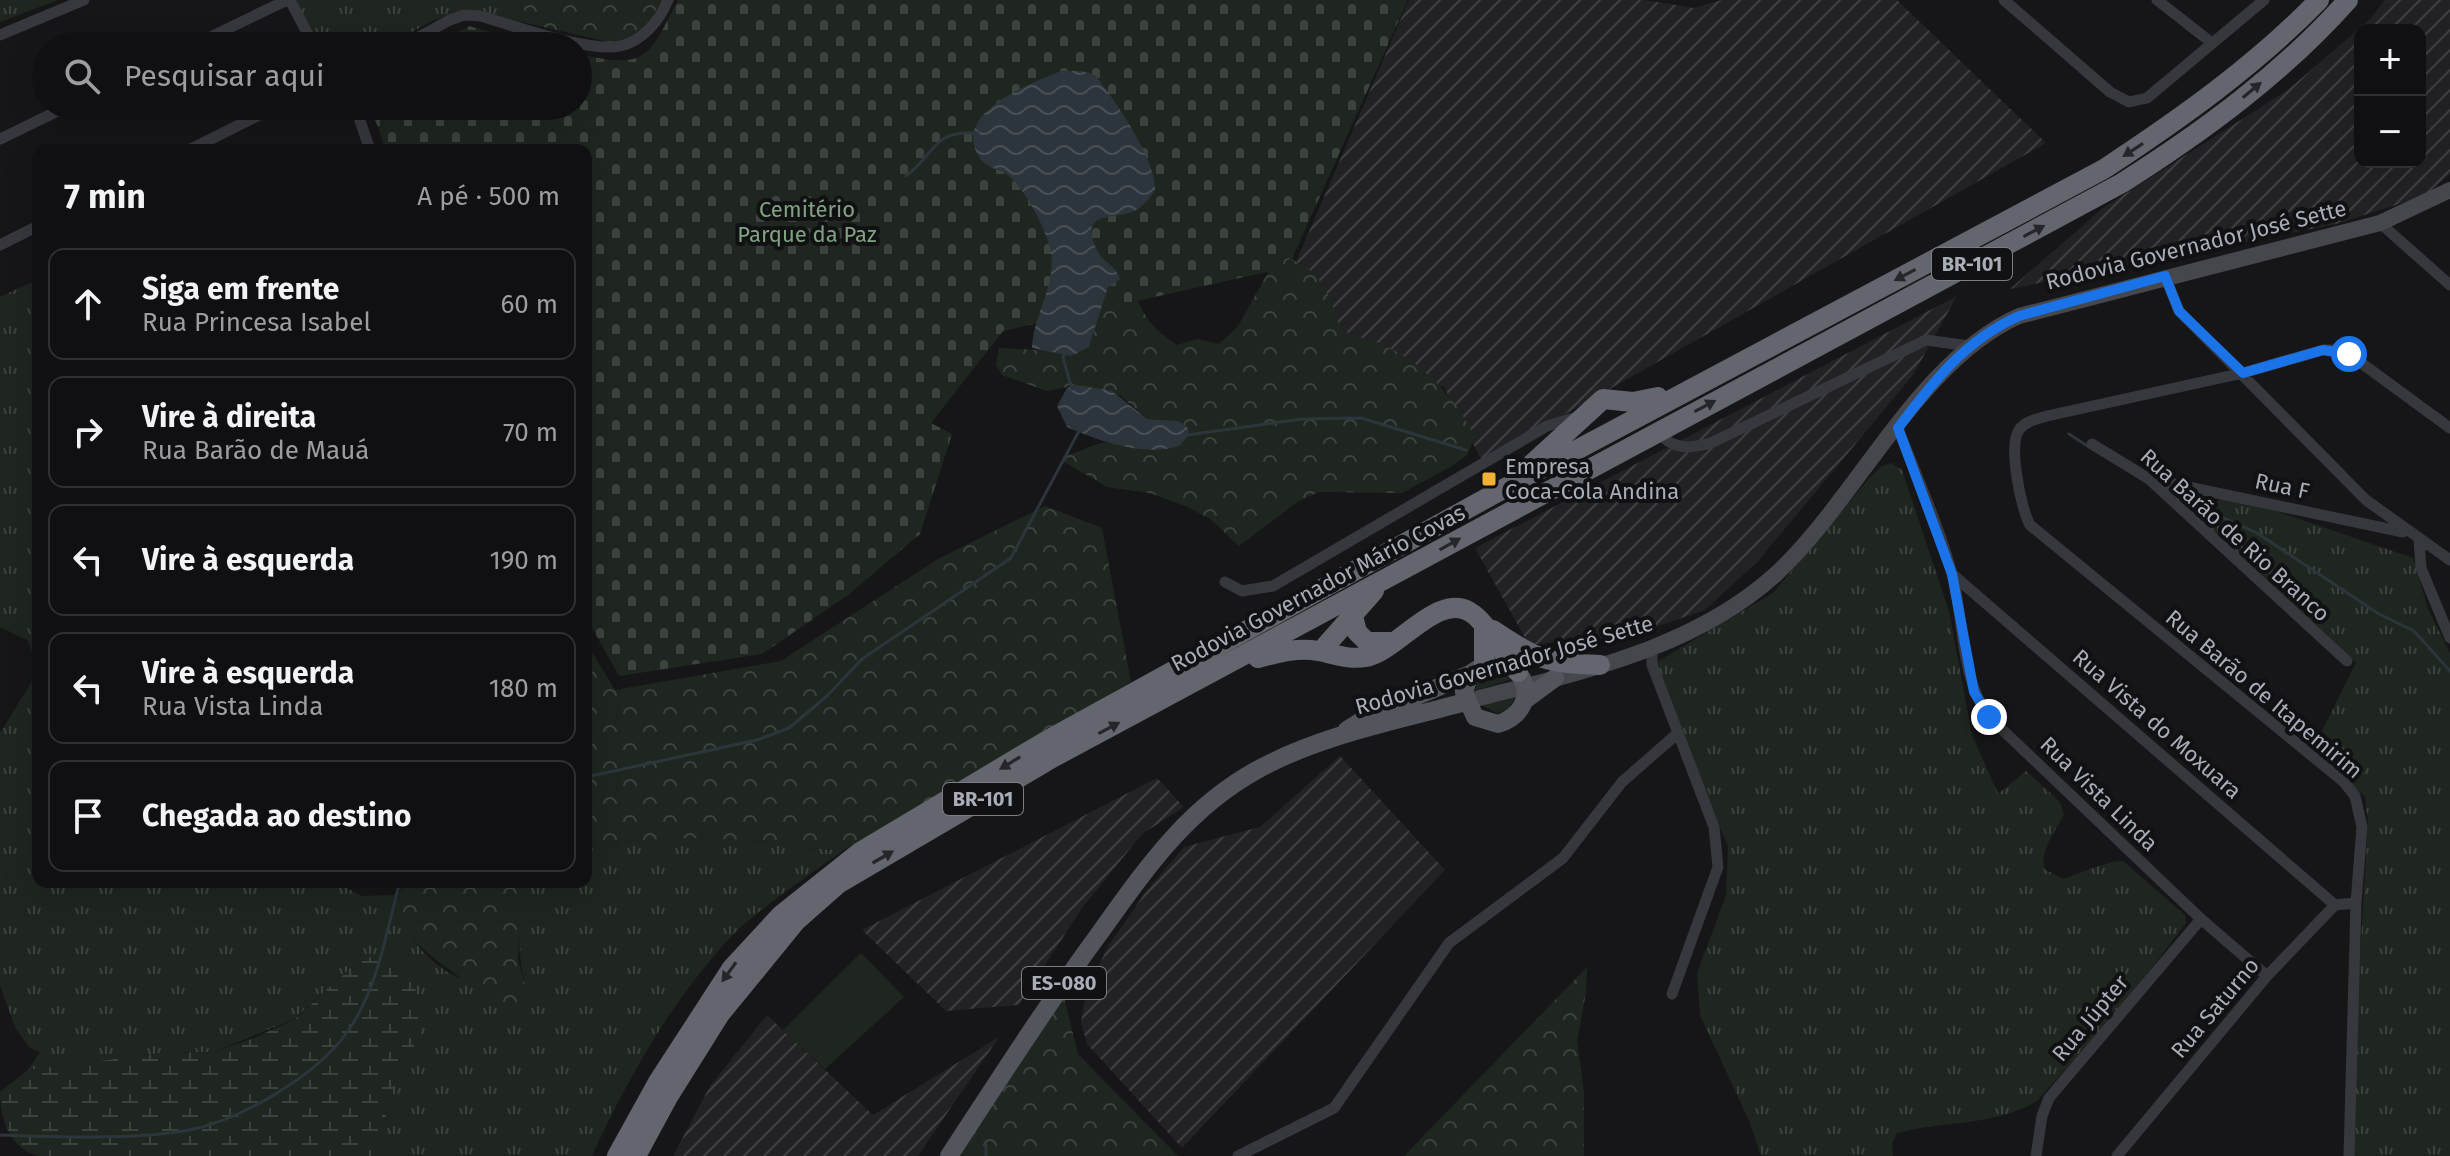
<!DOCTYPE html>
<html lang="pt">
<meta charset="utf-8">
<style>
:root{--surface:#101012;--page:#19191b;--text:#f1f3f6;--muted:#9c9d9f;--line:#303032}
body{margin:0;font-family:"Fira Sans",sans-serif;background:var(--page);color:var(--text)}
.controls{position:absolute;right:24px;top:24px;display:grid;overflow:hidden;border-radius:16px;box-shadow:0 8px 32px #0002}
.controls button{width:72px;height:72px;display:grid;place-items:center;padding:0;border:0;border-bottom:2px solid var(--line);background:var(--surface);color:var(--text);font:40px sans-serif}
.stop{position:absolute;width:24px;height:24px;margin:-18px;border:6px solid #1a73e8;border-radius:50%;background:#fff}
.stop.end{background:#1a73e8;border-color:#fff;box-shadow:0 2px 8px #0008}
.list{margin:0;padding:0;list-style:none}
h2{display:flex;justify-content:space-between;align-items:center;height:104px;margin:0;padding:0 32px;font-size:34px}
h2 small{font-size:26px;font-weight:400;color:var(--muted)}
.list li{display:grid;grid-template-columns:52px 1fr auto;gap:24px;align-items:center;box-sizing:border-box;height:112px;margin:0 16px 16px;padding:0 16px;border:2px solid var(--line);border-radius:16px}
.list b{display:block;font-size:30px;white-space:nowrap}
.list p{margin:0;font-size:26px;white-space:nowrap;color:var(--muted)}
.list em{font-size:26px;font-style:normal;color:var(--muted)}
.icon{flex:none;width:44px;height:44px;fill:none;stroke:currentColor;stroke-width:2;stroke-linecap:round;stroke-linejoin:round}
.map{position:relative;flex:none;width:2450px;height:1156px;overflow:hidden}
.search{position:absolute;background:var(--surface);box-shadow:0 8px 32px #0002;left:32px;top:32px;width:560px;height:88px;display:flex;align-items:center;gap:20px;box-sizing:border-box;padding:0 28px;border-radius:44px;color:var(--muted);font-size:30px}
.panel{position:absolute;background:var(--surface);box-shadow:0 8px 32px #0002;left:32px;top:144px;width:560px;height:744px;border-radius:16px}
.map>svg:first-child{display:block}
.industrial{fill:url(#industrial-furrows);fill-rule:evenodd}
.grass{fill:url(#grass-tufts)}
.forest{fill:url(#forest-crowns)}
.wetland{fill:url(#wetland-marsh)}
.cemetery{fill:url(#cemetery-stones)}
.garden{fill:#1e261f}
.water{fill:url(#water-waves)}
.lines{fill:none;stroke-linecap:round;stroke-linejoin:round}
.stream{stroke:#2c353c;stroke-width:3}
.street{stroke:#37383d;stroke-width:11}
.secondary{stroke:#45474d;stroke-width:16}
.primary{stroke:#53555c;stroke-width:18}
.highway{stroke:#63666e;stroke-width:20}
.oneway{fill:#26262a}
.route{stroke:#1a73e8;stroke-width:10}
.poi-dot{fill:#f2b134;stroke:#111113;stroke-width:3}
.labels{text-anchor:middle;dominant-baseline:central;stroke-width:8;stroke-linejoin:round;paint-order:stroke}
.shield{fill:#111113;stroke:#7b7e86;stroke-width:2}
.shield-label{font-size:20px;font-weight:bold;fill:#a8adb8}
.park-label{font-size:22px;fill:#7fa381;stroke:#111113}
.street-label{font-size:22px;fill:#a8adb8;stroke:#111113}
.poi-label{font-size:22px;fill:#a8adb8;stroke:#111113;text-anchor:start}
</style>
<div class="map">
<svg width="2450" height="1156" viewBox="0 0 2450 1156">
<defs>
<pattern id="industrial-furrows" width="10" height="10" patternUnits="userSpaceOnUse" patternTransform="scale(2)"><rect width="10" height="10" fill="#222225"/><path d="M-1 1l2-2M0 10L10 0M9 11l2-2" fill="none" stroke="#3f3f43"/></pattern>
<pattern id="grass-tufts" width="24" height="20" patternUnits="userSpaceOnUse" patternTransform="scale(2)"><rect width="24" height="20" fill="#1e261f"/><path d="M3 7l-1-3M5 7V3M7 7l1-3M15 17l-1-3M17 17v-4M19 17l1-3" fill="none" stroke="#3c433d"/></pattern>
<pattern id="forest-crowns" width="20" height="18" patternUnits="userSpaceOnUse" patternTransform="scale(2)"><rect width="20" height="18" fill="#1e261f"/><path d="M2 6a3 3 0 1 1 6 0M12 15a3 3 0 1 1 6 0" fill="none" stroke="#3c433d"/></pattern>
<pattern id="wetland-marsh" width="20" height="14" patternUnits="userSpaceOnUse" patternTransform="scale(2)"><rect width="20" height="14" fill="#1e261f"/><path d="M1 5h8M5 5V1M11 12h8M15 12V8" fill="none" stroke="#3c433d"/></pattern>
<pattern id="cemetery-stones" width="16" height="16" patternUnits="userSpaceOnUse" patternTransform="scale(2)"><rect width="16" height="16" fill="#1e261f"/><path d="M2 7V4a2 2 0 0 1 4 0v3zM10 15v-3a2 2 0 0 1 4 0v3z" fill="#3c433d"/></pattern>
<pattern id="water-waves" width="16" height="10" patternUnits="userSpaceOnUse" patternTransform="scale(2)"><rect width="16" height="10" fill="#2c353c"/><path d="M0 5q4-4 8 0t8 0" fill="none" stroke="#485056"/></pattern>
</defs>
<rect width="100%" height="100%" fill="#161618"/>
<path class="industrial" d="M1409 0H1645L1694 8 1721 0H1897L2046 143 1482 461 1444 387 1319 338 1295 264Z
M2385 0H2450V174L2424 196 2336 224 2010 289 2103 208 2289 89 2369 20ZM2360 30H2420V162H2360Z
M1957 296 1913 375 1758 561 1705 610 1635 634 1529 645 1475 548Z
M1340 756 1445 870 1182 1148 1087 1044 1081 1022 1087 988 1109 945 1147 890 1184 847 1260 827Z
M1157 778 1184 807 1142 834 1082 908 1019 1005 946 1011 862 930Z
M767 1015 873 1115 999 1037 918 1156H673L710 1086Z"/>
<path class="grass" d="M0 0H58L0 22Z
M285 0H519L525 12 521 22 461 12 432 21 387 46H316Z
M38 279V882H336L362 896 396 895C398 929 429 967 463 979 481 985 506 984 525 986 520 966 511 894 535 883 548 878 572 882 586 882V850L600 842 687 838 774 841 797 848 844 850C811 874 755 911 728 940 671 1002 627 1079 592 1156H380C387 1107 389 1079 420 1038L357 962 294 1019 214 1052 163 1053 28 1070 40 1052 30 1048 16 1029 0 986V733L31 683 36 661 27 640 0 627V297Z
M1891 463 1902 470 1949 611 1972 735 1998 794 2026 771 2060 802 2064 814C2055 833 2041 846 2044 869L2063 879C2079 874 2109 860 2123 861L2185 915 2186 923 2128 999 2037 1101C1992 1127 1945 1120 1897 1133L1892 1144 1893 1156H1761L1750 1123 1700 1015 1697 973 1726 896 1728 846 1654 670 1655 663 1773 593 1870 477 1882 466Z
M2235 497 2413 558 2428 609 2450 653V1156H2354L2353 1077 2368 824 2365 797 2313 749 2356 663 2196 518 2202 504Z
M1497 669 1515 678 1475 691 1477 682Z
M1519 691 1508 709 1497 713 1480 704Z
M976 1127 983 1156H957Z"/>
<path class="forest" d="M519 0H662L646 27 622 45 521 22 525 12Z
M1291 257C1294 263 1304 264 1310 270 1325 284 1336 308 1339 328 1354 338 1369 338 1385 346 1425 364 1455 398 1475 437L1467 455 1452 466 1402 493 1319 492 1297 502 1239 546 1209 518 1185 506 1150 493 1107 487 1063 461C1068 453 1072 454 1080 451 1109 439 1106 441 1137 447L1168 420 1147 419 1121 396 1077 385 1047 391 1002 375 996 365 999 348 1057 351 1071 356 1089 347 1108 287 1137 298C1146 321 1157 332 1177 345L1197 339 1219 344 1238 326 1274 262Z
M1045 506 1102 528 1131 682 844 850 797 848 774 841 687 838 600 842 586 850V642L615 690 781 661 938 559Z
M405 882H537L530 887 521 911 518 959 525 986 519 1011H500C487 1000 475 988 461 978 433 957 376 923 405 882Z
M1587 967 1586 993 1577 1041 1584 1092V1156H1404Z
M1063 993 1078 1054 1178 1156H983L976 1127Z"/>
<path class="wetland" d="M382 953 400 958 416 991 420 1038C389 1079 387 1107 380 1156H39C9 1149 0 1118 0 1092L28 1070 163 1053 214 1052 254 1038 295 1019 357 962Z"/>
<path class="cemetery" d="M678 0H1408L1291 261 1289 257 1274 262 1271 271 1003 331 931 423 952 434 920 534 848 595 762 654 619 676 586 617V150H386L370 106H578V54C647 69 647 60 678 0Z
M469 26 541 46H433Z"/>
<path class="garden" d="M861 953 904 997 825 1069 783 1030Z"/>
<path class="water" d="M1061 71H1082L1095 75C1115 100 1157 161 1155 191 1149 199 1142 208 1132 212 1111 219 1078 212 1097 250 1102 262 1116 265 1120 279L1108 287 1089 347 1071 356 1032 348C1033 316 1056 287 1051 252 1047 231 1024 185 1005 173 996 168 986 168 980 158 949 113 1032 83 1061 71Z
M1077 385 1112 391 1147 419 1178 421 1188 428V436L1179 446C1144 457 1099 441 1067 427L1057 406 1067 388Z"/>
<g class="lines">
<path class="stream" d="M906 176C936 154 931 130 978 133
M1066 350 1063 358 1072 389
M2069 434 2089 447
M1187 435 1302 419 1361 418 1466 450
M2169 491 2187 495 2215 514 2257 533 2379 614 2414 631 2450 671
M586 777 757 740 789 728 827 696 862 659 1011 558 1080 429
M0 1135C54 1137 137 1140 189 1130 242 1120 317 1075 348 1031 378 989 386 931 400 882
M986 1156V1144"/>
<path class="street" d="M290 0 314 46
M2004 0 2110 92 2129 102 2147 98 2264 0
M2157 0 2212 43
M0 35 84 0
M192 46 287 0
M402 46 450 20 464 15 480 16C512 25 590 53 620 46 643 41 659 21 668 0
M355 106 370 150
M0 139 68 106
M189 150 277 106
M2380 223 2450 285
M0 245 38 226
M2165 276 2179 311 2366 500 2450 560
M1898 428C1916 476 1939 525 1952 574 1965 622 1959 675 1989 717L2201 919 2267 976
M1656 431C1674 450 1687 449 1711 443L1926 340 1969 346
M2092 444 2149 479 2347 661
M2150 479 2403 532
M2419 540 2421 568 2450 638
M1952 574 2335 905
M1225 582 1242 591 1273 586 1547 426 1577 417
M1652 648V665L1714 827 1718 867 1672 994
M1238 1156 1334 1108 1449 943 1563 858 1622 782 1678 733
M2036 1156 2042 1116 2049 1098 2201 919
M2117 1156 2267 976 2335 905 2356 903
M2349 1156 2356 903 2362 827 2355 796 2344 782 2030 525C2021 509 2008 446 2019 430 2025 421 2037 419 2047 416L2243 373 2323 350H2341L2349 354 2450 428"/>
<path class="secondary" d="M1465 702C1573 673 1690 652 1776 574 1857 499 1918 361 2019 316L2380 223 2450 190"/>
<path class="primary" d="M1525 700 1555 678
M1347 730 1371 715 1470 674C1519 638 1551 707 1498 724L1475 717 1464 692 1470 674
M949 1156C998 1081 1046 1006 1099 934 1145 870 1186 809 1257 770 1320 735 1397 721 1465 702"/>
<path class="highway" d="M1532 464 1603 399 1633 402 1658 397
M1353 616 1357 632 1367 642H1393
M1493 630C1538 660 1546 663 1600 665
M1321 651 1374 591
M1258 658C1277 653 1298 647 1318 651 1335 654 1348 660 1366 657 1398 651 1440 588 1473 614 1490 627 1504 655 1518 672
M1484 664V629
M617 1156 658 1082 732 968 781 915 860 852 1046 741 1494 494 2104 169C2180 119 2255 66 2319 0
M636 1156 668 1097 720 1014 796 921 838 884 1054 757 2122 183C2204 131 2283 73 2348 0"/>
</g>
<defs><path id="oneway-solid" d="M-6-.8H1V-3.2L6.5 0L1 3.2V.8H-6Z" transform="scale(2)"/></defs>
<g class="oneway">
<use href="#oneway-solid" transform="translate(2252 90) rotate(-40)"/>
<use href="#oneway-solid" transform="translate(2133 150) rotate(147)"/>
<use href="#oneway-solid" transform="translate(2034 231) rotate(-28)"/>
<use href="#oneway-solid" transform="translate(1905 275) rotate(152)"/>
<use href="#oneway-solid" transform="translate(1705 406) rotate(-28)"/>
<use href="#oneway-solid" transform="translate(1450 544) rotate(-29)"/>
<use href="#oneway-solid" transform="translate(1109 728) rotate(-28)"/>
<use href="#oneway-solid" transform="translate(1010 763) rotate(149)"/>
<use href="#oneway-solid" transform="translate(883 857) rotate(-30)"/>
<use href="#oneway-solid" transform="translate(729 972) rotate(126)"/>
</g>
<g class="lines">
<path class="route" d="M1989 717 1974 692 1952 574 1898 428C1933 382 1965 340 2019 316L2165 276 2179 311 2243 373 2323 350 2349 354"/>
</g>
<rect class="poi-dot" x="1481" y="471" width="16" height="16" rx="4"/>
<g class="labels">
<g class="shield">
<rect x="1932" y="248" width="80" height="32" rx="6"/>
<rect x="943" y="783" width="80" height="32" rx="6"/>
<rect x="1022" y="967" width="84" height="32" rx="6"/>
</g>
<g class="shield-label">
<text x="1972" y="264">BR-101</text>
<text x="983" y="799">BR-101</text>
<text x="1064" y="983">ES-080</text>
</g>
<g class="park-label">
<text x="807" y="209">Cemitério<tspan x="807" dy="25">Parque da Paz</tspan></text>
</g>
<g class="street-label">
<text transform="translate(2196 245) rotate(-14)">Rodovia Governador José Sette</text>
<text transform="translate(2282 486) rotate(12)">Rua F</text>
<text transform="translate(2235 535) rotate(42)">Rua Barão de Rio Branco</text>
<text transform="translate(1318 588) rotate(-28)">Rodovia Governador Mário Covas</text>
<text transform="translate(1504 665) rotate(-16)">Rodovia Governador José Sette</text>
<text transform="translate(2264 694) rotate(40)">Rua Barão de Itapemirim</text>
<text transform="translate(2157 724) rotate(41)">Rua Vista do Moxuara</text>
<text transform="translate(2099 794) rotate(44)">Rua Vista Linda</text>
<text transform="translate(2215 1008) rotate(-50)">Rua Saturno</text>
<text transform="translate(2090 1018) rotate(-50)">Rua Júpter</text>
</g>
<g class="poi-label">
<text x="1505" y="466">Empresa<tspan x="1505" dy="25">Coca-Cola Andina</tspan></text>
</g>
</g>
</svg>
<div class="controls">
<button>+</button>
<button>−</button>
</div>
<div class="stop" style="left:2349px;top:354px"></div>
<div class="stop end" style="left:1989px;top:717px"></div>
<div class="search"><svg class="icon" aria-label="search" viewBox="0 0 24 24"><circle cx="10" cy="10" r="6"/><path d="M15 15l6 6"/></svg>Pesquisar aqui</div>
<section class="panel">
<h2>7 min<small>A pé · 500 m</small></h2>
<ul class="list">
<li><svg class="icon" aria-label="ahead" viewBox="0 0 24 24"><path d="M12 20V5M6 11l6-6 6 6"/></svg><div><b>Siga em frente</b><p>Rua Princesa Isabel</p></div><em>60 m</em></li>
<li><svg class="icon" aria-label="right" viewBox="0 0 24 24"><path d="M7 20v-9h11M14 6l5 5-5 5"/></svg><div><b>Vire à direita</b><p>Rua Barão de Mauá</p></div><em>70 m</em></li>
<li><svg class="icon" aria-label="left" viewBox="0 0 24 24"><path d="M17 20v-9H6M10 6l-5 5 5 5"/></svg><div><b>Vire à esquerda</b></div><em>190 m</em></li>
<li><svg class="icon" aria-label="left" viewBox="0 0 24 24"><path d="M17 20v-9H6M10 6l-5 5 5 5"/></svg><div><b>Vire à esquerda</b><p>Rua Vista Linda</p></div><em>180 m</em></li>
<li><svg class="icon" aria-label="arrive" viewBox="0 0 24 24"><path d="M6 21V4h12l-3 4 3 4H6"/></svg><div><b>Chegada ao destino</b></div></li>
</ul>
</section>
</div>
